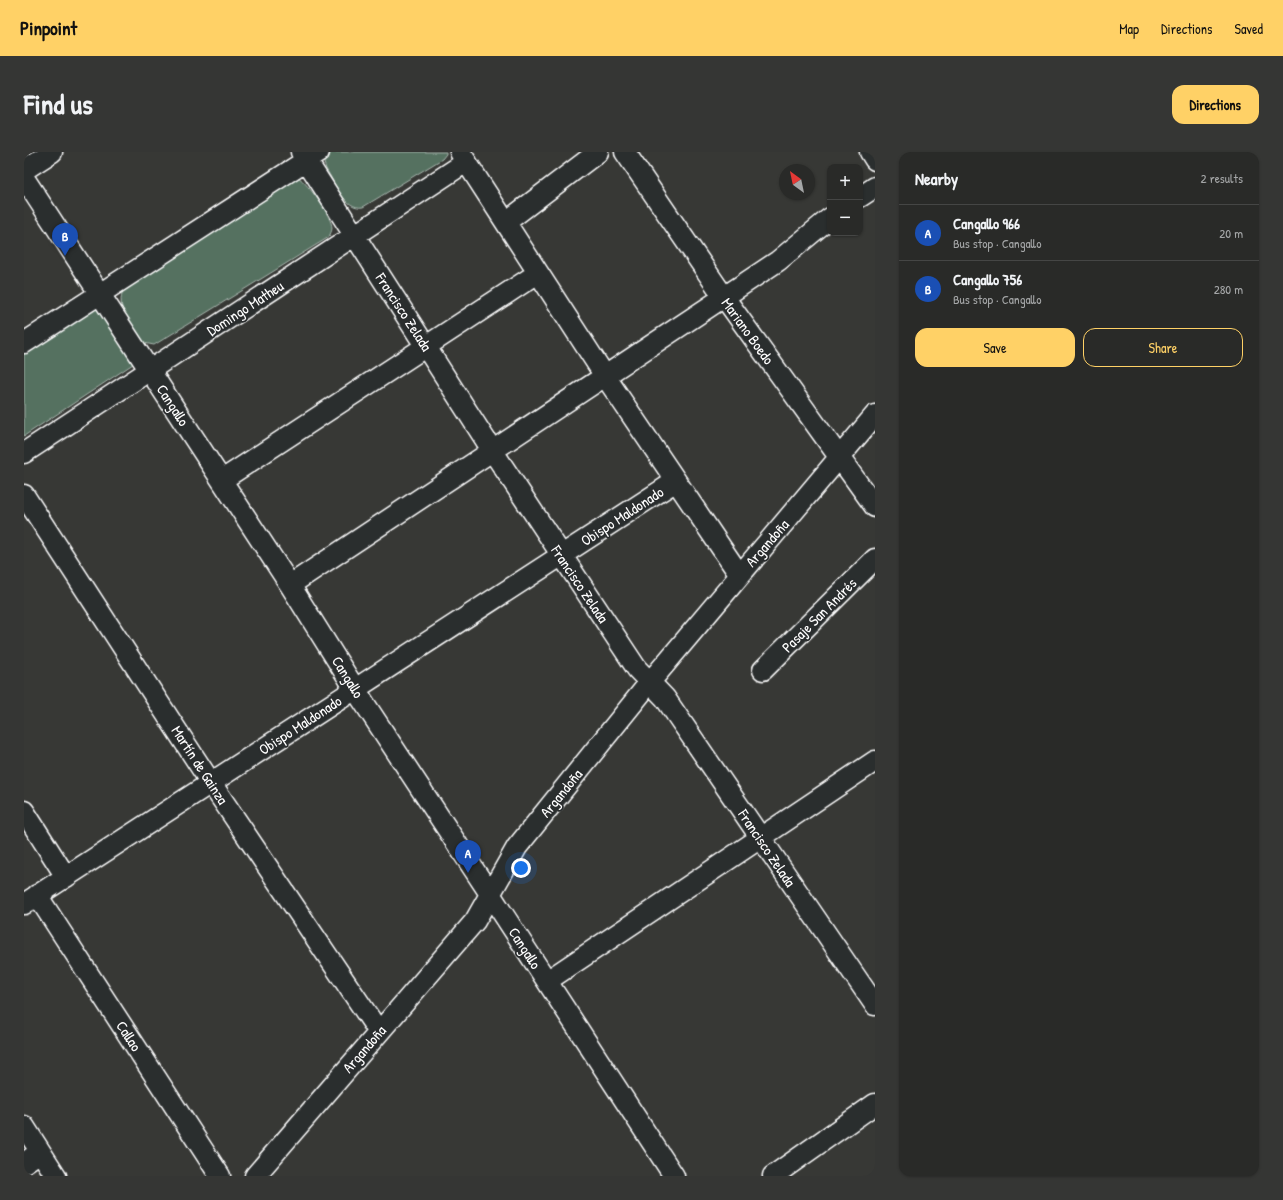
<!DOCTYPE html>
<meta charset="utf-8">
<style>
:root{--surface:#292a28;--page:#353634;--text:#f1f3f6;--muted:#a5a7a8;--line:#454645;--accent:#ffd166}
body{margin:0;font-family:"Patrick Hand",sans-serif;background:var(--page);color:var(--text)}
.controls{position:absolute;right:12px;top:12px;display:grid;overflow:hidden;border-radius:8px;box-shadow:0 1px 3px #0004}
.controls button{width:36px;height:36px;display:grid;place-items:center;padding:0;border:0;border-bottom:1px solid var(--line);background:var(--surface);color:var(--text);font:20px sans-serif}
.compass{position:absolute;left:755px;top:12px;width:36px;height:36px;border-radius:50%;background:var(--surface);box-shadow:0 1px 3px #0004;rotate:327deg}
.you{position:absolute;left:497px;top:716px;width:14px;height:14px;margin:-10px;border:3px solid #fff;border-radius:50%;background:#1a73e8;box-shadow:0 0 0 6px #1a73e833}
.badge{display:grid;place-items:center;width:26px;height:26px;border-radius:50%;background:var(--accent);color:#fff;font-size:13px;font-weight:700}
.pin{position:absolute;translate:-50% -33px;filter:drop-shadow(0 1px 2px #0008)}
.pin::after{content:'';position:absolute;top:21px;width:14px;height:12px;background:inherit;clip-path:polygon(0 0,100% 0,50% 100%)}
.list{margin:0;padding:0;list-style:none}
h2{display:flex;justify-content:space-between;align-items:center;height:52px;margin:0;padding:0 16px;font-size:17px}
h2 small{font-size:13px;font-weight:400;color:var(--muted)}
.list li{display:grid;grid-template-columns:26px 1fr auto;gap:12px;align-items:center;box-sizing:border-box;height:56px;padding:0 16px;border-top:1px solid var(--line)}
.list b{display:block;font-size:15px;white-space:nowrap}
.list p{margin:0;font-size:13px;white-space:nowrap;color:var(--muted)}
.list em{font-size:13px;font-style:normal;color:var(--muted)}
.actions{display:flex;gap:8px;padding:12px 16px}
.actions a{flex:1;padding:9px 0;border:1px solid var(--accent);border-radius:12px;text-align:center;font-size:14px;color:var(--accent)}
.actions .main{background:var(--accent);color:#111}
.map{position:relative;flex:none;width:851px;height:1024px;overflow:hidden;border-radius:12px}
header{display:flex;align-items:center;gap:24px;box-sizing:border-box;height:56px;padding:0 20px;background:var(--accent);color:#111}
header strong{font-size:19px}
nav{display:flex;gap:22px;margin-inline-start:auto;font-size:14px}
.intro{display:flex;align-items:center;justify-content:space-between;box-sizing:border-box;height:96px;padding:0 24px}
h1{margin:0;font-size:28px}
.button{padding:10px 18px;border-radius:12px;background:var(--accent);color:#111;font-size:14px;font-weight:700}
main{display:flex;gap:24px;padding:0 24px}
aside{flex:1;background:var(--surface);border-radius:12px;box-shadow:0 1px 3px #0004}
.map>svg:first-child{display:block}
.green{fill:#557161;stroke:#aab8b0}
.lines{fill:none;stroke-linecap:round;stroke-linejoin:round}
.street-casing{stroke:#fff;stroke-width:23}
.street{stroke:#2a2d2e;stroke-width:20}
.labels{text-anchor:middle;dominant-baseline:central;stroke-width:3.5;stroke-linejoin:round;paint-order:stroke}
.street-label{font-size:15px;fill:#fff;stroke:#2a2d2e}
</style>
<header>
<strong>Pinpoint</strong>
<nav><a>Map</a><a>Directions</a><a>Saved</a></nav>
</header>
<div class="intro"><h1>Find us</h1><a class="button">Directions</a></div>
<main>
<div class="map">
<svg width="851" height="1024" viewBox="0 0 851 1024">
<rect width="100%" height="100%" fill="#373835"/>
<filter id="ink" filterUnits="userSpaceOnUse"><feTurbulence type="fractalNoise" baseFrequency=".025" numOctaves="2"/><feDisplacementMap in="SourceGraphic" scale="8" xChannelSelector="R" yChannelSelector="G"/><feConvolveMatrix kernelMatrix="1 2 1 2 8 2 1 2 1" color-interpolation-filters="sRGB"/></filter>
<g filter="url(#ink)">
<path class="green" d="M307 0H422V2L418 7 339 55C321 58 311 31 302 17L300 11 304 2Z
M274 25C284 32 308 64 308 76 308 79 306 82 305 85L130 193 120 191C107 171 87 154 103 131Z
M72 155 76 159 108 205 109 212 0 284V197Z"/>
<g class="lines">
<g class="street-casing">
<path id="street" d="M277 0 468 298 613 517 641 546 851 853
M436 0 581 224 715 422
M601 0 700 145 851 355
M846 0 851 8
M0 18 28 0
M0 26 266 433 331 537 466 742 650 1024
M836 45 851 35
M482 70 574 0
M0 191 295 0
M0 301 442 10
M198 328 514 121
M0 343 187 631 355 880
M266 433 700 145 754 109 806 66
M739 518 851 407
M0 659 42 725
M13 743 196 1024
M0 752 652 329
M523 829 851 609
M0 974 32 1024
M0 1011 16 1000
M231 1024 451 769 493 695 626 530 851 263
M749 1024 851 952"/>
</g>
<use href="#street" class="street"/>
</g>
</g>
<g class="labels">
<g class="street-label">
<text transform="translate(221 156) rotate(-33)">Domingo Matheu</text>
<text transform="translate(380 160) rotate(57)">Francisco Zelada</text>
<text transform="translate(724 179) rotate(54)">Mariano Boedo</text>
<text transform="translate(149 253) rotate(57)">Cangallo</text>
<text transform="translate(598 364) rotate(-33)">Obispo Maldonado</text>
<text transform="translate(743 391) rotate(-49)">Argandoña</text>
<text transform="translate(556 432) rotate(56)">Francisco Zelada</text>
<text transform="translate(795 463) rotate(-45)">Pasaje San Andrés</text>
<text transform="translate(324 525) rotate(58)">Cangallo</text>
<text transform="translate(276 573) rotate(-33)">Obispo Maldonado</text>
<text transform="translate(176 613) rotate(57)">Martín de Gainza</text>
<text transform="translate(537 641) rotate(-51)">Argandoña</text>
<text transform="translate(743 696) rotate(56)">Francisco Zelada</text>
<text transform="translate(501 796) rotate(57)">Cangallo</text>
<text transform="translate(105 884) rotate(57)">Callao</text>
<text transform="translate(340 897) rotate(-49)">Argandoña</text>
</g>
</g>
</svg>
<div class="controls">
<button>+</button>
<button>−</button>
</div>
<svg class="compass" viewBox="-18 -18 36 36"><path d="M0-13l5 13h-10z" fill="#e53935"/><path d="M0 13l5-13h-10z" fill="#a5a7a8"/></svg>
<div class="you"></div>
<div class="pin badge" style="left:444px;top:721px;background:#1a4fb4">A</div>
<div class="pin badge" style="left:41px;top:104px;background:#1a4fb4">B</div>
</div>
<aside>
<h2>Nearby<small>2 results</small></h2>
<ul class="list">
<li><span class="badge" style="background:#1a4fb4">A</span><div><b>Cangallo 966</b><p>Bus stop · Cangallo</p></div><em>20 m</em></li>
<li><span class="badge" style="background:#1a4fb4">B</span><div><b>Cangallo 756</b><p>Bus stop · Cangallo</p></div><em>280 m</em></li>
</ul>
<div class="actions"><a class="main">Save</a><a>Share</a></div>
</aside>
</main>
